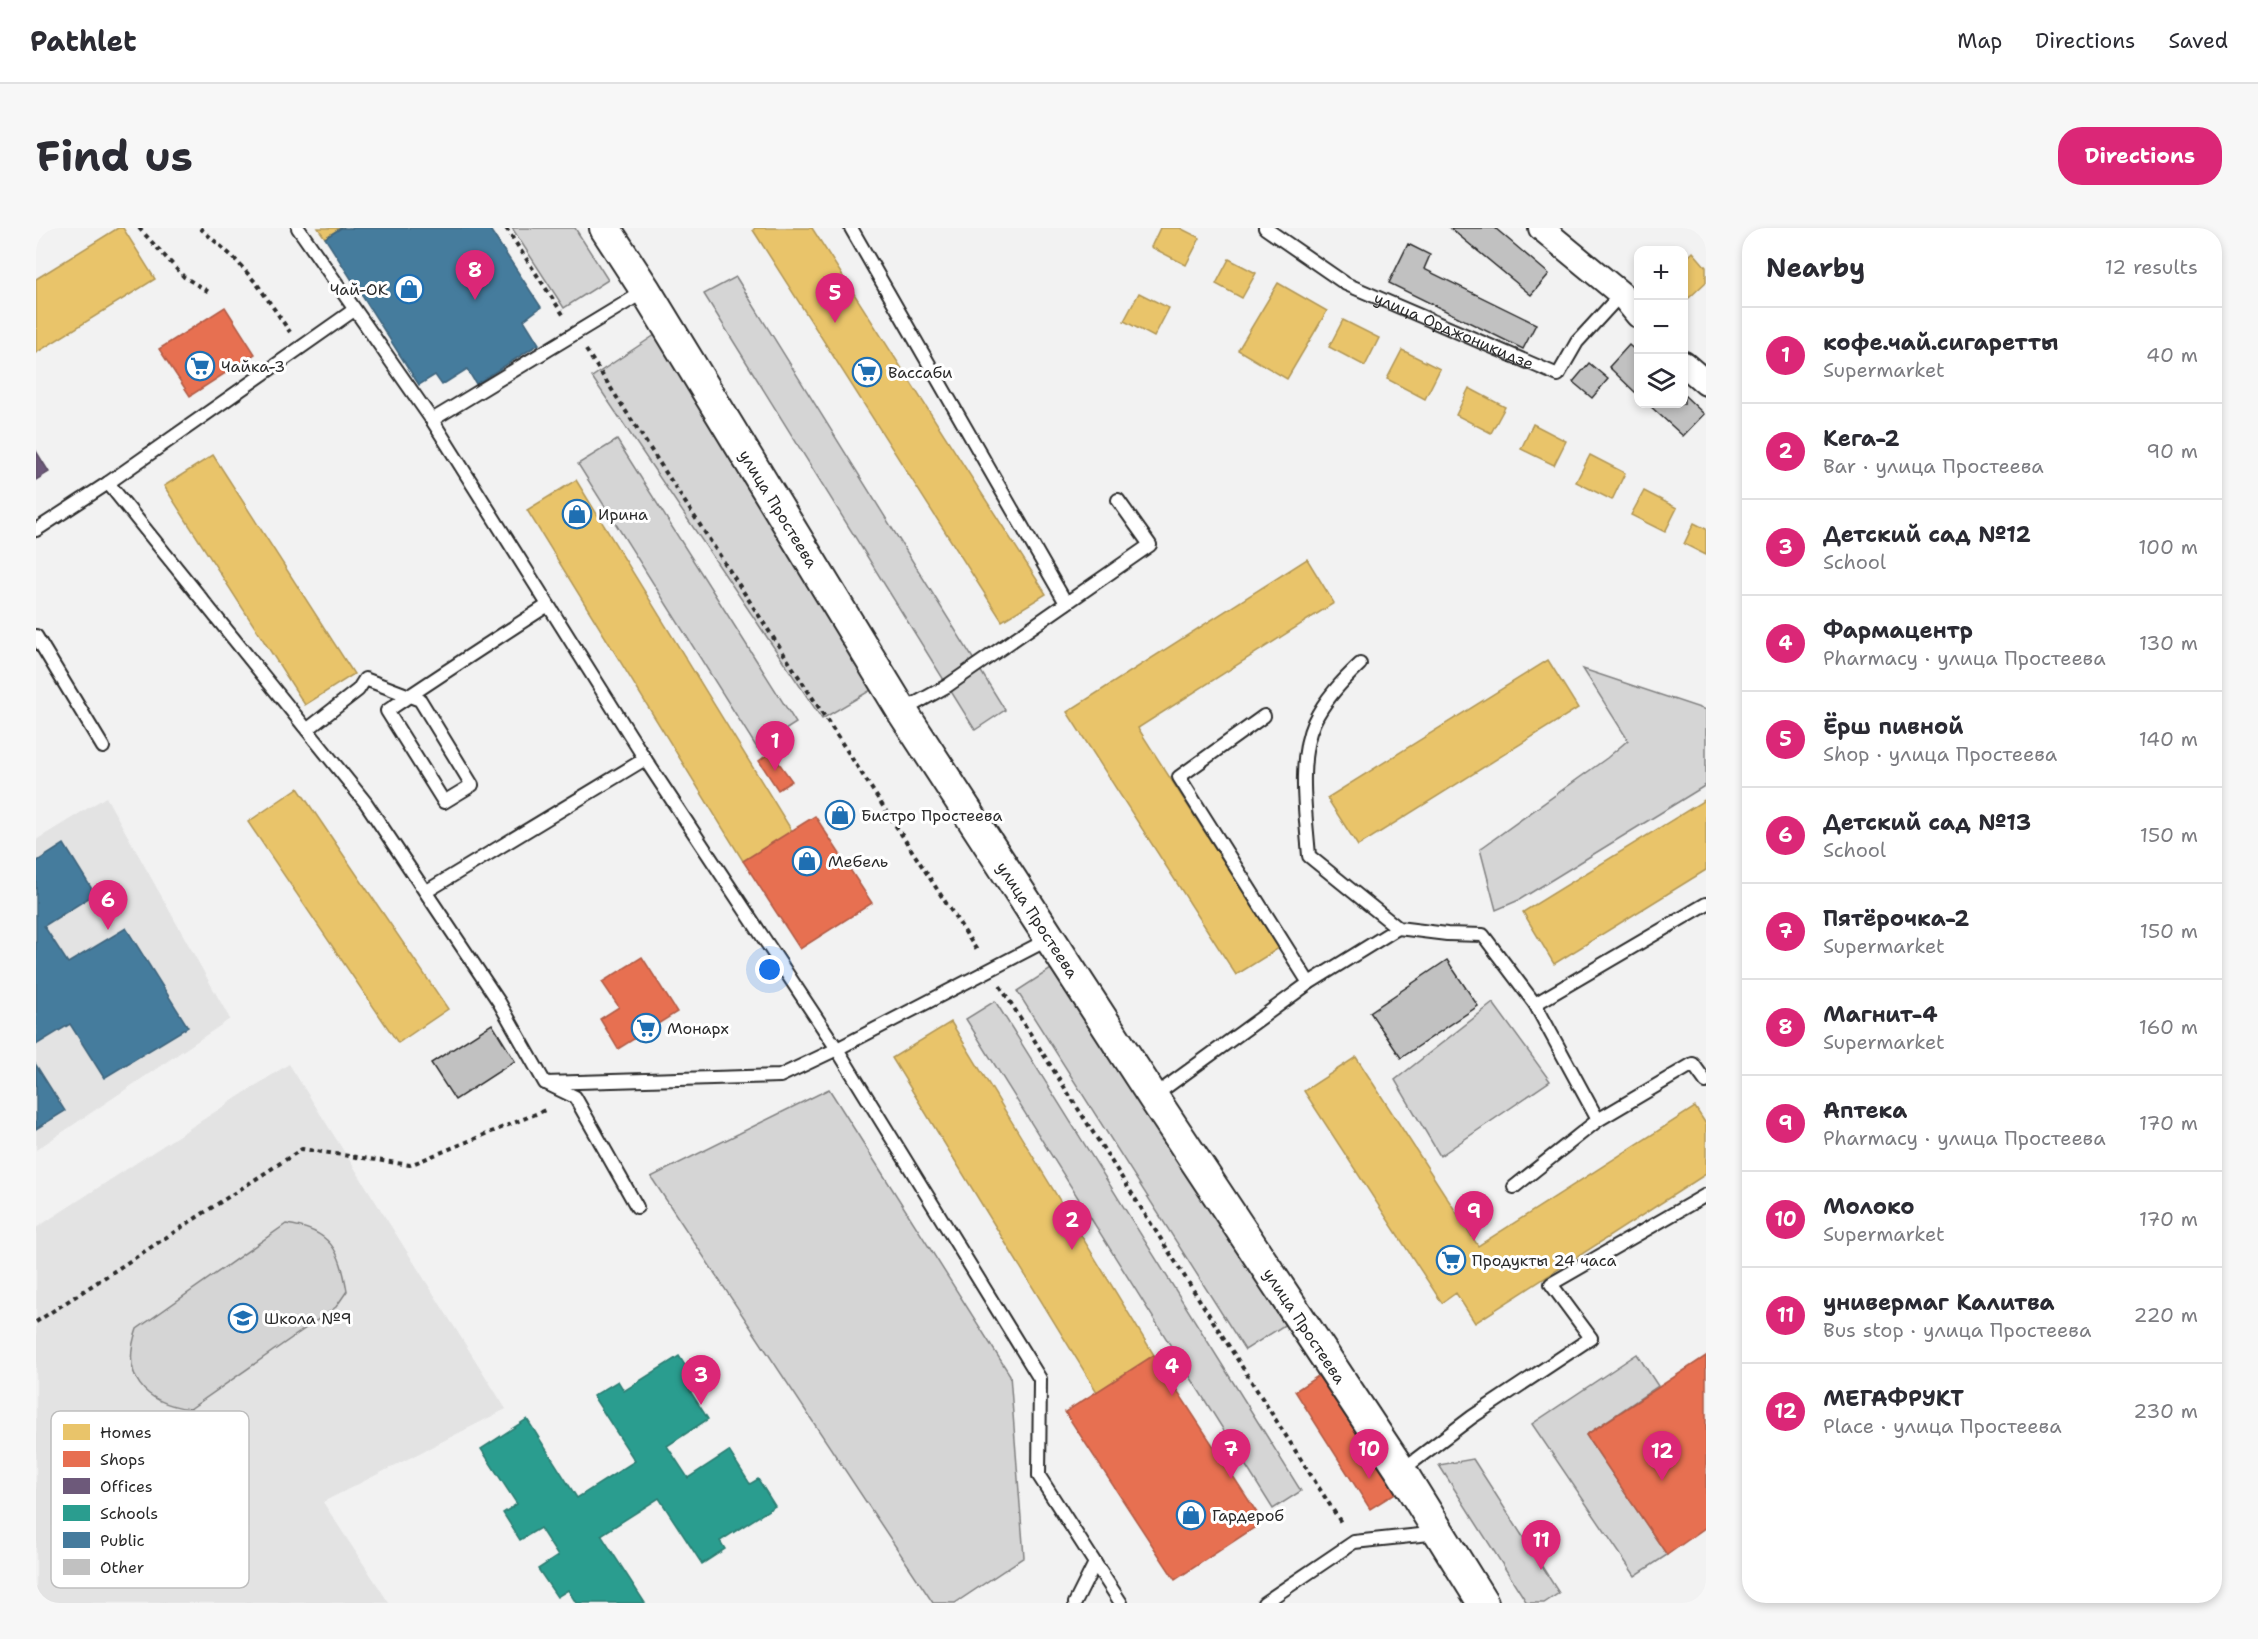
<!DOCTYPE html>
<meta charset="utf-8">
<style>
:root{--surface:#fff;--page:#f7f7f7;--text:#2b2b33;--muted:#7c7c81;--line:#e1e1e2;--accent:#db2777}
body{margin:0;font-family:"Shantell Sans",sans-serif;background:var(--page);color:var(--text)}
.controls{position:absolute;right:18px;top:18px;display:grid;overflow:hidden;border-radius:12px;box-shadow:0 3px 9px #0003}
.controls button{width:54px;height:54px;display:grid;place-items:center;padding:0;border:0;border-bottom:2px solid var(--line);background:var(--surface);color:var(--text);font:30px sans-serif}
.you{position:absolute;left:734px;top:742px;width:21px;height:21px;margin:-15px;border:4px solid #fff;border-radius:50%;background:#1a73e8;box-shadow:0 0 0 9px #1a73e833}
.badge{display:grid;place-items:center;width:39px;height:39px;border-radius:50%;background:var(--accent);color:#fff;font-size:20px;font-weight:700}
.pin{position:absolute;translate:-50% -50px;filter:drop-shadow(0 2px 3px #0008)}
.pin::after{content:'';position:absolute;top:32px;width:21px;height:18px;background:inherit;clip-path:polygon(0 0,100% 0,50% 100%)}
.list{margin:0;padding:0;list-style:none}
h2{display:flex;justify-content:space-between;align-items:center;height:78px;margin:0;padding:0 24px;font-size:26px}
h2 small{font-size:20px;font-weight:400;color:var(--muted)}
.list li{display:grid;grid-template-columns:39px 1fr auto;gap:18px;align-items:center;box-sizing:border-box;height:96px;padding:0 24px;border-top:2px solid var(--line)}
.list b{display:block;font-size:22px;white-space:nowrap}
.list p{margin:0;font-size:20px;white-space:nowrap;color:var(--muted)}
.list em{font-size:20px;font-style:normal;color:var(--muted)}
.icon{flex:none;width:33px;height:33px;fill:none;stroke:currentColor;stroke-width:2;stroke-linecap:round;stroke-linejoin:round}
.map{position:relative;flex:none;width:1670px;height:1375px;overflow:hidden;border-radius:24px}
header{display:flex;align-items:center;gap:36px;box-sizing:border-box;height:84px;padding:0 30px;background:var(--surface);border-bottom:2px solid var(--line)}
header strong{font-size:28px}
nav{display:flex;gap:33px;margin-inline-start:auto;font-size:21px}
.intro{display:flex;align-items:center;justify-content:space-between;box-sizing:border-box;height:144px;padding:0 36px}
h1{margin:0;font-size:42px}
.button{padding:15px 27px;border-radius:24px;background:var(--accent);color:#fff;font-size:21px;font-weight:700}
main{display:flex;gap:36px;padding:0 36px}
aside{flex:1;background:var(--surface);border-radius:24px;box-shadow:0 3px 9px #0003}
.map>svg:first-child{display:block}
.built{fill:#e3e3e3}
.green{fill:#d5d5d5;stroke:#808080;stroke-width:1.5}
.homes{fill:#e9c46a;stroke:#b09657;stroke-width:1.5}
.shops{fill:#e76f51;stroke:#af5b46;stroke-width:1.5}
.offices{fill:#6d597a;stroke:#594b62;stroke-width:1.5}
.schools{fill:#2a9d8f;stroke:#2a7b71;stroke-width:1.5}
.public{fill:#457b9d;stroke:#3d637b;stroke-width:1.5}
.building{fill:#c1c1c1;stroke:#2b2b2b;stroke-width:1.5}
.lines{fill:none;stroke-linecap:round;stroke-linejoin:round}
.service-casing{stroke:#2b2b2b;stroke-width:16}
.minor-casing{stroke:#2b2b2b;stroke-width:28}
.tertiary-casing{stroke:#2b2b2b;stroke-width:34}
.path{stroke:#2b2b2b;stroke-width:4;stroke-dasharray:4.5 4.5;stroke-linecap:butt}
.service{stroke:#fff;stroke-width:12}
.minor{stroke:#fff;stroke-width:24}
.tertiary{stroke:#fff;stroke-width:30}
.labels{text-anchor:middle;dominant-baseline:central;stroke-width:6;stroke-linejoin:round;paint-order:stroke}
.poi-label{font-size:16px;fill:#2b2b2b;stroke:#fff;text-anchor:start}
.street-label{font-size:16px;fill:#2b2b2b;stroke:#fff}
.key{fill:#fff;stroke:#bfbfbf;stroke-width:1.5}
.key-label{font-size:16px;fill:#2b2b2b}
</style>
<header>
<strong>Pathlet</strong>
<nav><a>Map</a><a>Directions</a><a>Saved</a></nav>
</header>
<div class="intro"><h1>Find us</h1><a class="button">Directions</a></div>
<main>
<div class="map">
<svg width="1670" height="1375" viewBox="0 0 1670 1375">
<rect width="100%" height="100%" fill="#f2f2f2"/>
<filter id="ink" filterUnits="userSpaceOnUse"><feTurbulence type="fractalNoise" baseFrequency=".0167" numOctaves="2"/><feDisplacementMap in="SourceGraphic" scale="12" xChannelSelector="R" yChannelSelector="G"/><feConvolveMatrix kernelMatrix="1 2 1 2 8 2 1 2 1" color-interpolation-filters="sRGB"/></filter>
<g filter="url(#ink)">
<path class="built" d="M70 569 194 791 0 922V612Z
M253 836 470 1181 287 1274 353 1375H0V1000Z"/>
<path class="green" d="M476 0H539L572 52 528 80Z
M700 49 969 482 939 502 668 66Z
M619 107 847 455 786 491 556 149Z
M581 212 760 495 721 520 542 236Z
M1547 441 1670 482V557L1483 672 1460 682 1444 621 1571 530 1592 512Z
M1015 741 1250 1096 1209 1122 981 763Z
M959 773 1265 1263 1237 1281 930 791Z
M1457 775 1514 853 1404 928 1359 852Z
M793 861 974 1147 988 1329 919 1375H897L615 949Z
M250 996C295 1002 304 1022 311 1063L300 1079 154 1181C108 1175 84 1148 101 1101Z
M1601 1126 1622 1158 1550 1207 1631 1327 1599 1348 1496 1196Z
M1437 1231 1523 1365 1508 1375H1491L1403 1237Z"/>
<path class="homes" d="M82 0H87L119 51 0 125V51Z
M282 0H305L289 10Z
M719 0H776L1010 366 966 393 717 2Z
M1124 0H1144L1164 10 1150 37 1115 19Z
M1657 24 1670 39V54L1653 70 1648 64V33Z
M1193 31 1220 45 1206 70 1180 56Z
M1242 55 1291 83 1251 151 1202 122Z
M1103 65 1133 80 1118 109 1088 93Z
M1307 92 1343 110 1329 138 1293 119Z
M1366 122 1404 141 1389 171 1351 151Z
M1433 160 1469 179 1455 205 1420 187Z
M1497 196 1530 213 1518 237 1485 221Z
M177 227 318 446 269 477 128 258Z
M1554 227 1589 245 1576 272 1540 254Z
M540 252 756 603 707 633 491 282Z
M1608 263 1641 280 1629 304 1595 287Z
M1658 295 1670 301V327L1648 316Z
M1271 331 1298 375 1102 500 1243 720 1200 747 1031 484Z
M1512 432 1542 480 1322 618 1291 570Z
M262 560 412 781 362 815 212 594Z
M1670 571V642L1518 736 1487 684Z
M915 794 1118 1127 1061 1164 856 830Z
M1320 829 1442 1018 1659 879 1670 896V946L1439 1095 1420 1065 1406 1075 1268 863Z"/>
<path class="shops" d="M189 79 219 126 154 168 123 121Z
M735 524 756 553 742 562 723 533Z
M779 588 836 675 764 721 707 633Z
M606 729 641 784 582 821 564 791 583 779 566 754Z
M1118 1127 1227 1294 1139 1352 1029 1184Z
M1670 1128V1299L1631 1327 1550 1207Z
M1285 1146 1361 1264 1334 1281 1259 1163Z"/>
<path class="offices" d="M0 223 13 244 0 252Z"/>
<path class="schools" d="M643 1128 658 1151 650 1157 672 1191 631 1218 652 1250 693 1223 714 1256 722 1251 739 1278 684 1313 689 1321 666 1336 623 1270 565 1307 609 1375H540L532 1362 521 1369 502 1341 522 1328 504 1300 484 1312 467 1285 481 1276 445 1221 491 1191 541 1270 599 1233 557 1168 582 1153 588 1163Z"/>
<path class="public" d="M305 0H453L505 79 488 92 503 116 440 156 431 141 406 157 399 147 383 157 289 10Z
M28 616 59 666 8 698 32 735 90 700 152 799 68 850 34 796 0 817V634Z
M0 837 29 883 0 901Z"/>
<path class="building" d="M1414 0H1459L1513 46 1495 67Z
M1372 16 1394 27 1388 41 1500 96 1487 121 1353 55Z
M1593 117 1602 125V167L1573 139Z
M1553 135 1572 151 1556 170 1537 154Z
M1648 167 1668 186 1647 208 1612 176H1648Z
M1411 732 1442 778 1365 830 1334 784Z
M456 796 479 833 419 872 395 835Z"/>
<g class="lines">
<g class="service-casing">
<g id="service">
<path d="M262 0 396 192"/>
<path d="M815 0 1030 375"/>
<path id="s1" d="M1229 0 1310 56 1522 147 1541 114 1585 66"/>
<path d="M72 255 330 575 463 774 509 855 744 848 801 821 609 531 396 192 609 63"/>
<path d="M0 302 72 255 318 82"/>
<path d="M0 408 67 519"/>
<path d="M1324 436C1306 453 1289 471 1278 494 1261 531 1270 588 1273 628L1362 700 1411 706 1447 707 1499 776 1562 892 1657 836 1670 854"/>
<path d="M866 483 911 458 1114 317 1082 272"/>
<path d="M1228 488 1143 549 1273 755"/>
<path d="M272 501 322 462 329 451 384 472 436 557 408 574 351 483C404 447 458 412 512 377"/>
<path d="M391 663 609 531"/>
<path d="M1013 711 801 821 1004 1151 1003 1248 1059 1335"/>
<path d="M1499 776 1670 676"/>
<path d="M510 855 539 869 601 979"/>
<path d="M1118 868 1273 755 1362 700"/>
<path d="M1478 959 1562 892"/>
<path d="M1366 1242 1436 1189 1555 1110 1515 1056 1670 967"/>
<path d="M1039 1375 1059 1335 1085 1375"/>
<path d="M1228 1375 1318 1314 1403 1305"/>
</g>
</g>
<g class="minor-casing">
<path id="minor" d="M1505 0 1585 66 1602 87
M1648 136 1670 155"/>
</g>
<g class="tertiary-casing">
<g id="tertiary">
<path id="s2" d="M569 0 610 63 866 483 1117 869 1365 1243 1447 1375"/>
</g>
</g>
<path class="path" d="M103 0 148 49 173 64
M164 0 197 29 221 56 254 104
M470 0 528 88
M550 122 942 724
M964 758 1306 1296
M0 1094 266 921 374 937 512 881"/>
<use href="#service" class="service"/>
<use href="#minor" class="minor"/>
<use href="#tertiary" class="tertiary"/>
</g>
</g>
<defs>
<g id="shop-ring" transform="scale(1.5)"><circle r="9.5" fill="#fff" stroke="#1f6fb2" stroke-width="1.5"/><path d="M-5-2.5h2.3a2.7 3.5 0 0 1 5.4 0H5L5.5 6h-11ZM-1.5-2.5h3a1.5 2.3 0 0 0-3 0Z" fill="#1f6fb2"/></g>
<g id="supermarket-ring" transform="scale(1.5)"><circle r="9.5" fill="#fff" stroke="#1f6fb2" stroke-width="1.5"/><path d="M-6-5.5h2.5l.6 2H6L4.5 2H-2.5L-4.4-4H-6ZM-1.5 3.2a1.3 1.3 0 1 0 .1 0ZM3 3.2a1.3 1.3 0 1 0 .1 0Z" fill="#1f6fb2"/></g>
<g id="school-ring" transform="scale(1.5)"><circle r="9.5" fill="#fff" stroke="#1f6fb2" stroke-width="1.5"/><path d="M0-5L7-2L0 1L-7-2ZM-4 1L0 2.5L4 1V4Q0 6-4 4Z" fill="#1f6fb2"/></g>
</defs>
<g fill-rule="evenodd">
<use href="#shop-ring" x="373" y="61"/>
<use href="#supermarket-ring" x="164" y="138"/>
<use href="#supermarket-ring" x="831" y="144"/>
<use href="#shop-ring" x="541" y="286"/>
<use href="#shop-ring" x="804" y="587"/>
<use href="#shop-ring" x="771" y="633"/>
<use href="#supermarket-ring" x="610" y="800"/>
<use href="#supermarket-ring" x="1415" y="1032"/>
<use href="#school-ring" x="207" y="1090"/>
<use href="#shop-ring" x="1155" y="1287"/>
</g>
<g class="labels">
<g class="poi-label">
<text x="352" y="61" text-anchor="end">Чай-ОК</text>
<text x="185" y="138">Чайка-3</text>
<text x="852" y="144">Вассаби</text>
<text x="562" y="286">Ирина</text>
<text x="825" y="587">Бистро Простеева</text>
<text x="792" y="633">Мебель</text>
<text x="631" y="800">Монарх</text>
<text x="1436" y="1032">Продукты 24 часа</text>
<text x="228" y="1090">Школа №9</text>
<text x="1176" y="1287">Гардероб</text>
</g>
<g class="street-label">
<text stroke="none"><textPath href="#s1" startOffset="216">улица Орджоникидзе</textPath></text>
<text stroke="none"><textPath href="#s2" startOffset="330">улица Простеева</textPath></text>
<text stroke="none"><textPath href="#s2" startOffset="816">улица Простеева</textPath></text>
<text stroke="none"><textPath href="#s2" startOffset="1302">улица Простеева</textPath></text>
</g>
</g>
<rect x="15" y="1183" width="198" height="177" rx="9" class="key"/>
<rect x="27" y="1196" width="27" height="16" fill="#e9c46a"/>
<rect x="27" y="1223" width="27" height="16" fill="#e76f51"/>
<rect x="27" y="1250" width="27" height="16" fill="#6d597a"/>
<rect x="27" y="1277" width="27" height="16" fill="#2a9d8f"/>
<rect x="27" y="1304" width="27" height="16" fill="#457b9d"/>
<rect x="27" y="1331" width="27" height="16" fill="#c1c1c1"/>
<g class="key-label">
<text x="64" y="1210">Homes</text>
<text x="64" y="1237">Shops</text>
<text x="64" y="1264">Offices</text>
<text x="64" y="1291">Schools</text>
<text x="64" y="1318">Public</text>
<text x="64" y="1345">Other</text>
</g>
</svg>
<div class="controls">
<button>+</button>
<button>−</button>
<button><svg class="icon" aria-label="layers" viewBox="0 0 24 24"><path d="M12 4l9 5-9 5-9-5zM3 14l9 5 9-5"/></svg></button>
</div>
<div class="you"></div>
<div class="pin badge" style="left:739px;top:543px">1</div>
<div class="pin badge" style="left:1036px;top:1022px">2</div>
<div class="pin badge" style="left:665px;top:1177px">3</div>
<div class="pin badge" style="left:1136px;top:1168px">4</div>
<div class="pin badge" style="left:799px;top:95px">5</div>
<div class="pin badge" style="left:72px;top:702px">6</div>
<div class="pin badge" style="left:1195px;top:1251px">7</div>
<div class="pin badge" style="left:439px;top:72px">8</div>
<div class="pin badge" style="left:1438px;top:1013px">9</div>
<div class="pin badge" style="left:1333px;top:1251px">10</div>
<div class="pin badge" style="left:1505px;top:1342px">11</div>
<div class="pin badge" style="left:1626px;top:1253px">12</div>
</div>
<aside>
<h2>Nearby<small>12 results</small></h2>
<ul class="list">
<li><span class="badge">1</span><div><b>кофе.чай.сигаретты</b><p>Supermarket</p></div><em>40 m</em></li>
<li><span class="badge">2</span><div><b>Кега-2</b><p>Bar · улица Простеева</p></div><em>90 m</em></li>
<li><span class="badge">3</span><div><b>Детский сад №12</b><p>School</p></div><em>100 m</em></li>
<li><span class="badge">4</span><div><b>Фармацентр</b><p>Pharmacy · улица Простеева</p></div><em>130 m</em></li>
<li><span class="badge">5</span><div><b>Ёрш пивной</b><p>Shop · улица Простеева</p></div><em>140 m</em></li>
<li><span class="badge">6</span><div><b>Детский сад №13</b><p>School</p></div><em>150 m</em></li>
<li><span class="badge">7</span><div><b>Пятёрочка-2</b><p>Supermarket</p></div><em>150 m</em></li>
<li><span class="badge">8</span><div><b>Магнит-4</b><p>Supermarket</p></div><em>160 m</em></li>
<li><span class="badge">9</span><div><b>Аптека</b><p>Pharmacy · улица Простеева</p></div><em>170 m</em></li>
<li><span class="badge">10</span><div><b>Молоко</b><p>Supermarket</p></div><em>170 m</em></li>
<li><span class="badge">11</span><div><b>универмаг Калитва</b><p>Bus stop · улица Простеева</p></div><em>220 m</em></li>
<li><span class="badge">12</span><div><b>МЕГАФРУКТ</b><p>Place · улица Простеева</p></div><em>230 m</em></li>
</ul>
</aside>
</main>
